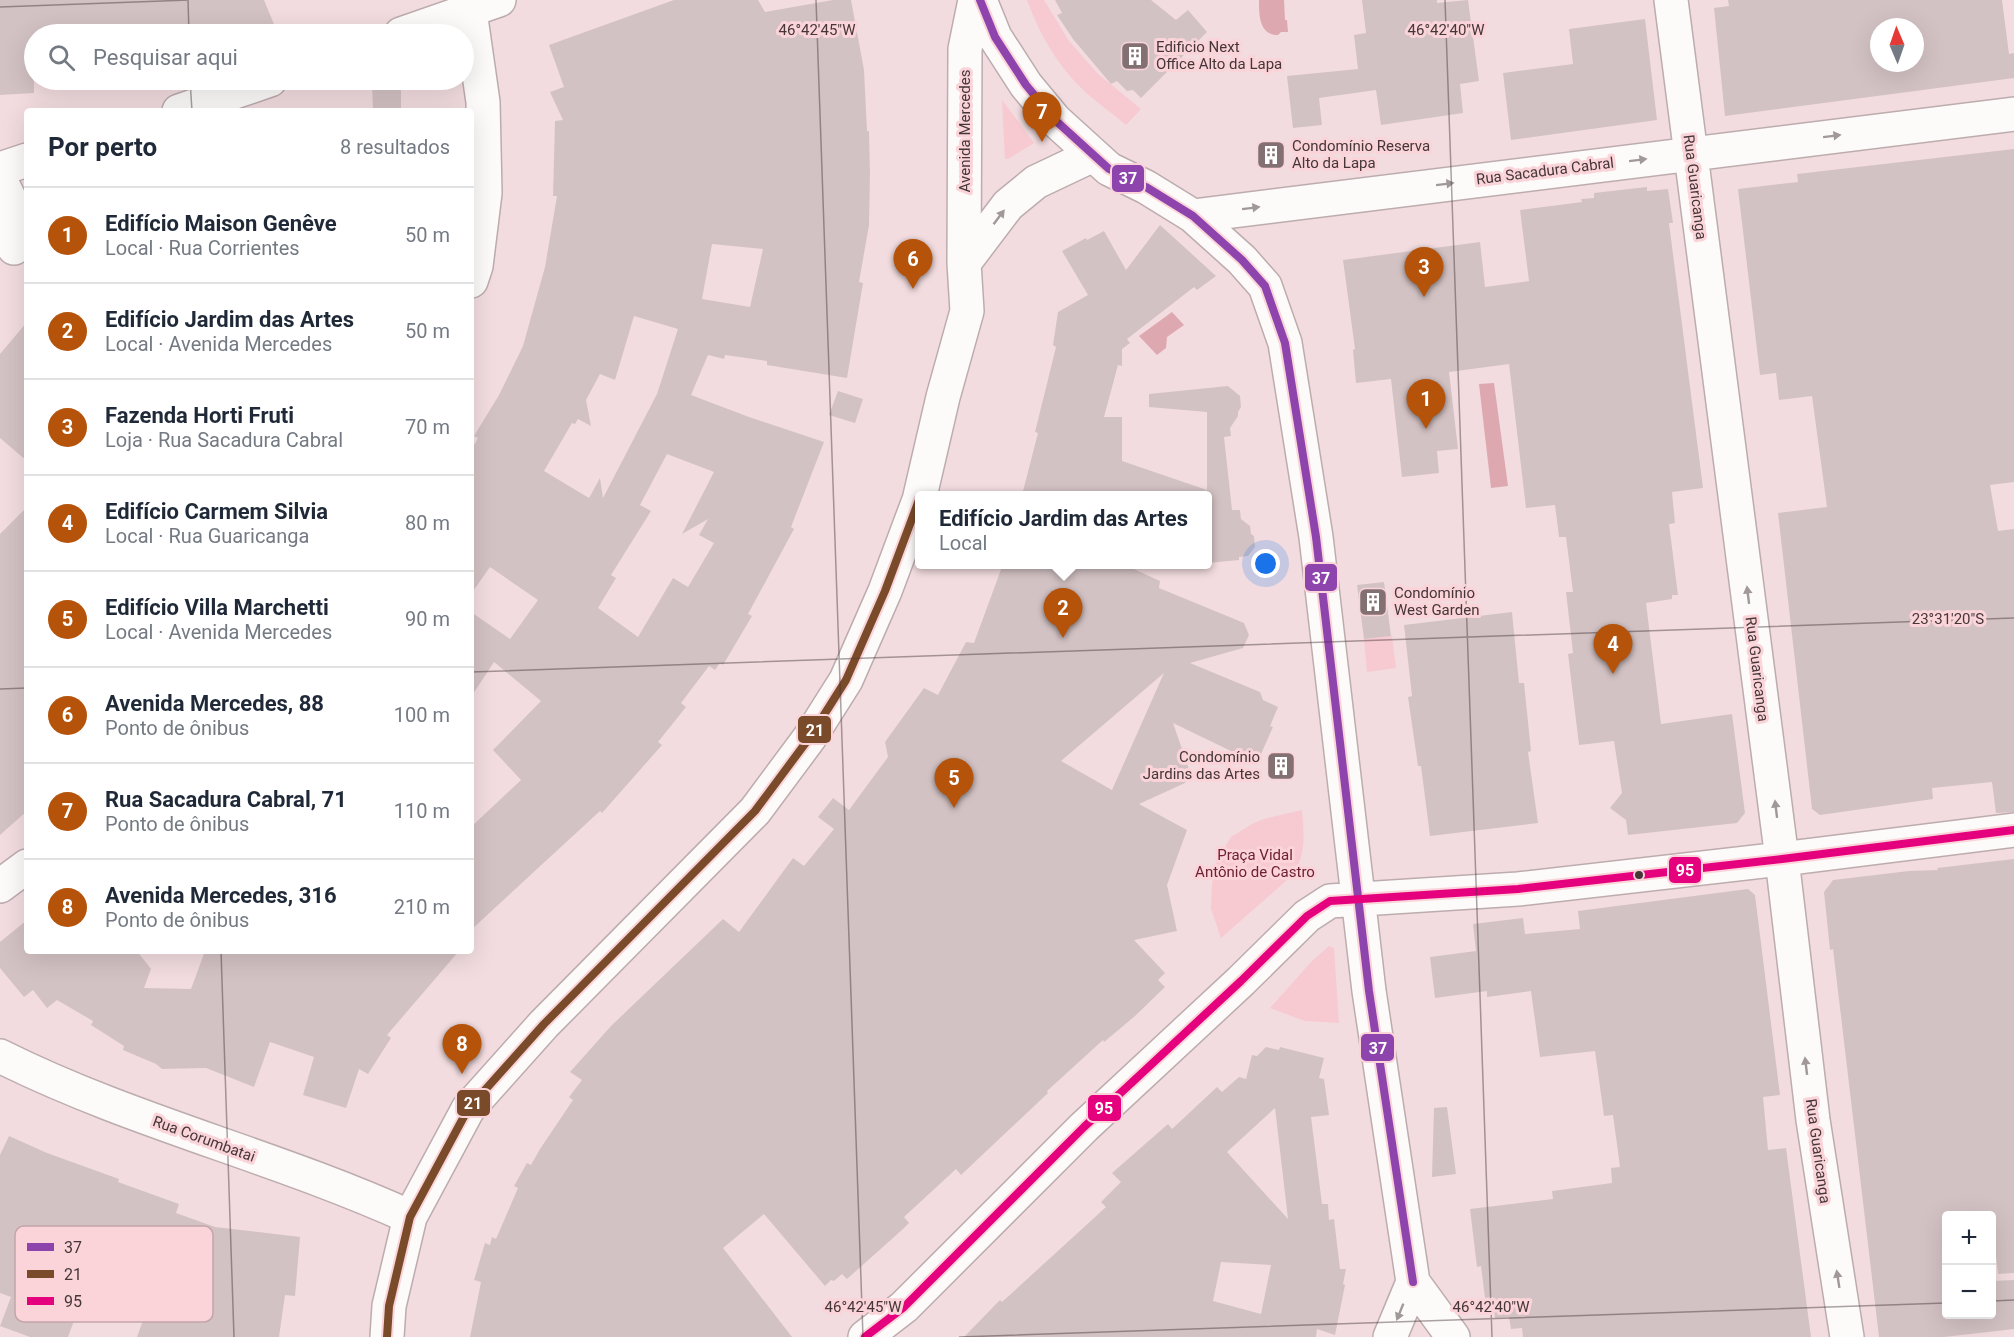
<!DOCTYPE html>
<html lang="pt">
<meta charset="utf-8">
<style>
:root{--surface:#fff;--page:#f2f2f3;--text:#1f2937;--muted:#747a83;--line:#e0e1e3;--accent:#b45309}
body{margin:0;font-family:Roboto,sans-serif;background:var(--page);color:var(--text)}
.controls{position:absolute;right:18px;bottom:18px;display:grid;overflow:hidden;border-radius:6px;box-shadow:0 6px 24px #0002}
.controls button{width:54px;height:54px;display:grid;place-items:center;padding:0;border:0;border-bottom:2px solid var(--line);background:var(--surface);color:var(--text);font:30px sans-serif}
.compass{position:absolute;left:1870px;top:18px;width:54px;height:54px;border-radius:50%;background:var(--surface);box-shadow:0 6px 24px #0002;rotate:358deg}
.you{position:absolute;left:1266px;top:564px;width:21px;height:21px;margin:-15px;border:4px solid #fff;border-radius:50%;background:#1a73e8;box-shadow:0 0 0 9px #1a73e833}
.badge{display:grid;place-items:center;width:39px;height:39px;border-radius:50%;background:var(--accent);color:#fff;font-size:20px;font-weight:700}
.pin{position:absolute;translate:-50% -50px;filter:drop-shadow(0 2px 3px #0008)}
.pin::after{content:'';position:absolute;top:32px;width:21px;height:18px;background:inherit;clip-path:polygon(0 0,100% 0,50% 100%)}
.popup{position:absolute;left:915px;top:491px;width:297px;height:78px;box-sizing:border-box;display:grid;place-content:center;border-radius:6px;background:var(--surface);filter:drop-shadow(0 2px 4px #0005);font-size:20px;white-space:nowrap;color:var(--muted)}
.popup b{font-size:22px;color:var(--text)}
.popup::after{content:'';position:absolute;left:50%;top:100%;margin-left:-12px;border:12px solid transparent;border-top-color:var(--surface)}
.list{margin:0;padding:0;list-style:none}
h2{display:flex;justify-content:space-between;align-items:center;height:78px;margin:0;padding:0 24px;font-size:26px}
h2 small{font-size:20px;font-weight:400;color:var(--muted)}
.list li{display:grid;grid-template-columns:39px 1fr auto;gap:18px;align-items:center;box-sizing:border-box;height:96px;padding:0 24px;border-top:2px solid var(--line)}
.list b{display:block;font-size:22px;white-space:nowrap}
.list p{margin:0;font-size:20px;white-space:nowrap;color:var(--muted)}
.list em{font-size:20px;font-style:normal;color:var(--muted)}
.icon{flex:none;width:33px;height:33px;fill:none;stroke:currentColor;stroke-width:2;stroke-linecap:round;stroke-linejoin:round}
.map{position:relative;flex:none;width:2014px;height:1337px;overflow:hidden}
.search{position:absolute;background:var(--surface);box-shadow:0 6px 24px #0002;left:24px;top:24px;width:450px;height:66px;display:flex;align-items:center;gap:15px;box-sizing:border-box;padding:0 21px;border-radius:33px;color:var(--muted);font-size:22px}
.panel{position:absolute;background:var(--surface);box-shadow:0 6px 24px #0002;left:24px;top:108px;width:450px;height:846px;border-radius:6px}
.map>svg:first-child{display:block}
.green{fill:#f7c9d0}
.water{fill:#dea8b0}
.building{fill:#d3c2c4;fill-rule:evenodd}
.lines{fill:none;stroke-linecap:round;stroke-linejoin:round}
.minor-casing{stroke:#bdacae;stroke-width:36}
.minor{stroke:#fdfafa;stroke-width:33}
.bus-1-casing{stroke:#fad4d8;stroke-width:12}
.bus-2-casing{stroke:#fad4d8;stroke-width:12}
.bus-3-casing{stroke:#fad4d8;stroke-width:12}
.bus-1{stroke:#8e44ad;stroke-width:8}
.bus-2{stroke:#7a4b2a;stroke-width:8}
.bus-3{stroke:#e5007d;stroke-width:8}
.oneway{fill:#a19899}
.ticks{fill:none;stroke:#453638;stroke-width:1.5;stroke-opacity:0.45}
.bus-dot{fill:#453638;stroke:#fad4d8;stroke-width:2}
.labels{text-anchor:middle;dominant-baseline:central;stroke-width:6;stroke-linejoin:round;paint-order:stroke}
.poi-label{font-size:15px;fill:#453638;stroke:#fad4d8;text-anchor:start}
.street-label{font-size:15px;fill:#453638;stroke:#fad4d8}
.park-label{font-size:15px;fill:#6f2033;stroke:#fad4d8}
.key{fill:#fad4d8;stroke:#c4a5a8;stroke-width:1.5}
.key-label{font-size:16px;fill:#453638}
.ticks-label{font-size:15px;text-anchor:middle;fill:#453638;stroke:#fad4d8;stroke-width:6;stroke-linejoin:round;paint-order:stroke}
.line-badge{stroke:#fad4d8;stroke-width:2}
.badge-label{font-size:16px;text-anchor:middle;font-weight:bold;fill:#fff}
</style>
<div class="map">
<svg width="2014" height="1337" viewBox="0 0 2014 1337">
<rect width="100%" height="100%" fill="#f2dcdf"/>
<path class="green" d="M1027 0H1044L1069 41 1098 74 1141 109 1126 125C1112 113 1096 102 1083 90 1057 65 1039 33 1027 0Z
M1002 100 1034 143 1008 159H1005Z
M1392 636 1396 668 1367 672 1364 639Z
M1302 810C1304 834 1306 853 1294 874L1221 938 1211 909 1212 884 1216 862 1231 837 1252 824 1264 819Z
M1329 946 1334 948 1339 1023 1305 1021 1270 1008 1311 962Z"/>
<path class="water" d="M1259 0H1284L1285 20H1287L1288 32H1281L1278 35C1259 35 1259 15 1259 0Z
M1172 312 1184 325 1167 337 1166 348 1157 355 1139 336Z
M1494 383 1508 486 1491 488 1479 384Z"/>
<path class="building" d="M0 0H264L278 34H34V93L0 95Z
M674 0H758L765 12 833 0H851L864 70 867 131H869L870 173 869 225 859 282 863 283 847 378 767 365V361L725 355 724 359 708 355 691 395 749 417 824 442 791 527 794 529 748 614 752 616 723 665 720 663 715 670 709 666 681 703 686 707 658 742 662 745 602 813 600 811 471 930V827L521 780 493 750 541 701 494 662 471 697V612L510 639 538 600 490 567 471 594V451L478 438 474 436 499 395 523 346 545 267 557 196H553L555 121 563 120 550 92 564 87 549 45ZM712 244 763 249 750 307 702 299ZM634 316 678 329 657 394 603 498 600 478 589 498 544 471 572 423 575 424 578 419 591 426 586 400 600 374 615 380ZM667 454 714 472 682 534 708 519 699 535 714 543 688 587 673 578 638 637 598 608 616 578 611 575 651 511 640 505Z
M1055 0H1151L1176 20 1188 10 1207 32 1141 98 1133 90 1127 91 1117 81 1111 84 1073 39 1057 15 1062 13Z
M1362 0H1437V3L1468 0 1479 81 1460 84 1463 113 1381 125 1376 90 1319 98 1322 125 1293 128 1287 76 1358 69 1354 35 1366 33Z
M1728 0H2002L2009 54 2014 53V78L1725 116 1714 8 1729 6ZM1879 27H1915V63H1879Z
M1645 19 1657 120 1511 140 1503 73 1573 64 1569 29Z
M372 80H401V111H373Z
M2014 149V482L1990 485 1998 531 2014 529V812L1996 813 1992 782 1932 788 1933 799 1820 815 1812 809 1778 513 1827 507 1812 396 1779 400 1776 373 1760 375 1738 189 1798 182 1797 174Z
M1647 187V191L1668 189 1673 223H1669L1703 488 1672 492 1675 523 1669 524 1678 595H1672V599L1646 603 1661 724 1732 714 1745 813 1737 823 1628 835 1626 820 1610 808 1622 793 1614 741 1579 745 1568 654 1573 653 1566 592H1573L1566 537H1559L1555 505 1526 508 1509 364 1449 372 1458 449 1437 451 1439 473 1402 477 1391 379 1356 383 1353 350 1355 349 1343 260 1480 242 1485 287 1529 281 1520 210 1582 202 1581 199 1594 198V193Z
M1160 225 1216 276 1197 290 1194 287 1127 339 1130 343 1122 349V366L1118 365 1104 417H1122V461L1207 490V412L1149 407V394L1228 386 1240 396 1241 407 1238 412V416L1230 428 1231 436 1224 437 1232 510H1240L1241 519 1250 526 1251 534 1254 536 1255 547 1248 556 1239 557V560L1207 563V495H1022L1038 433 1035 432 1056 347 1053 345 1058 312 1088 295 1062 251 1086 238 1087 240 1104 231 1126 270Z
M27 322V461L0 438V354Z
M838 391 863 399 855 423 829 415Z
M27 507V811L0 835V534Z
M1003 564H1123L1160 581 1159 588 1244 623 1249 635 1243 648 1190 663 1260 692 1263 700 1278 707 1270 726 1273 727 1261 754 1245 760 1233 755 1231 751 1173 723 1190 772 1185 783 1139 804 1187 830 1167 885 1177 931 1134 940 1165 973 1158 980 1165 987 1135 1016 1104 1042 1103 1040 1047 1091 1048 1093 961 1175 956 1169 904 1217 909 1223 903 1229 847 1279 842 1274 834 1281 831 1280 825 1286 764 1214 723 1248 792 1337H470L481 1282 474 1280 485 1243 490 1245 492 1237 496 1239 518 1188 514 1186 527 1163 531 1165 540 1149 573 1100 569 1097 582 1080 570 1072 611 1026 723 919 739 932 793 858 804 866 834 829 818 817 833 798 849 810 888 757 885 742 924 688 938 695 966 642 974 643ZM1164 673 1112 790 1061 761Z
M1384 582 1391 636 1364 639 1357 585Z
M1512 612 1519 683H1524L1531 751 1528 752 1538 823 1430 836 1421 766H1418L1408 697 1412 696 1404 625Z
M2014 859V1273L1998 1274 1993 1229H1992V1215H1947V1314H1992V1281L2014 1280V1329L1944 1337H1879L1833 949 1830 950 1824 892 1833 880 1909 871 1938 870 1937 868Z
M1748 889 1755 895 1780 1095 1763 1097 1768 1150 1786 1148 1811 1337H1523L1522 1328 1511 1329 1509 1317 1495 1318 1493 1297 1485 1298 1481 1266 1477 1267 1470 1209 1553 1199 1552 1191 1612 1183 1611 1168 1620 1167 1613 1115 1604 1116 1595 1051 1540 1057 1531 991 1487 997V991L1435 998 1430 957 1476 951 1473 924 1523 918 1525 934 1580 929 1578 911Z
M27 920V951H137L151 969 144 988 191 989 205 951H459L387 1035 391 1038 368 1074 359 1069 346 1108 303 1095 314 1057 270 1042 254 1087 206 1068 162 1069 156 1064 123 1050 124 1046 91 1025 93 1021 57 1000 47 1008 33 990 24 997 0 968V942Z
M1266 1047 1279 1050 1280 1047 1324 1058 1319 1078 1324 1079 1329 1115 1311 1117 1322 1204H1328L1329 1220 1334 1219 1340 1269H1346L1343 1284 1345 1285 1335 1335 1317 1329 1316 1337H964L1000 1300 1002 1302 1106 1207 1101 1202 1121 1182 1112 1173 1168 1124 1172 1129 1217 1087 1222 1092 1239 1077 1246 1079 1252 1055 1257 1056ZM1275 1108 1288 1219 1227 1152ZM1221 1262 1271 1265 1261 1314 1213 1301Z
M1447 1107 1456 1174 1432 1177 1434 1108Z
M9 1136 47 1153 119 1179 118 1182 179 1204 176 1213 215 1227 300 1237 295 1296 285 1295 279 1337H137L153 1293 92 1272 68 1337H30L0 1326 11 1297 0 1293V1155Z"/>
<g class="lines">
<g class="minor-casing">
<path id="minor" d="M980 0 995 37 1026 85 1055 120 1109 169 1146 187 1193 216 1242 260 1265 286 1285 343 1316 537 1369 991 1413 1282
M1671 0 1782 859 1813 1120 1847 1337
M470 11 483 102 485 193 476 266 471 281
M401 34 499 0
M179 111 270 80
M0 169 27 160
M0 179 14 208V248
M1193 216 2014 114
M964 263 1008 205 1036 182 1093 155
M920 496 943 397 967 311 964 263 965 49 975 0
M0 886 27 866
M0 1056C132 1122 276 1156 410 1217
M387 1337 389 1306 410 1217 468 1109 544 1024 755 811 810 737 846 680 885 591 919 500
M865 1337 904 1307 1084 1127 1241 981 1307 916 1330 901 1518 889 1782 859 2014 830
M1390 1337 1413 1282 1453 1337"/>
</g>
<use href="#minor" class="minor"/>
<g class="bus-1-casing">
<path id="bus-1" d="M980 0 995 37 1026 85 1055 120 1109 169 1146 187 1193 216 1242 260 1265 286 1285 343 1316 537 1369 991 1413 1282"/>
</g>
<g class="bus-2-casing">
<path id="bus-2" d="M387 1337 389 1306 410 1217 468 1109 544 1024 755 811 810 737 846 680 885 591 919 500"/>
</g>
<g class="bus-3-casing">
<path id="bus-3" d="M865 1337 904 1307 1084 1127 1241 981 1307 916 1330 901 1518 889 1782 859 2014 830"/>
</g>
<use href="#bus-1" class="bus-1"/>
<use href="#bus-2" class="bus-2"/>
<use href="#bus-3" class="bus-3"/>
</g>
<defs><path id="oneway-solid" d="M-6-.8H1V-3.2L6.5 0L1 3.2V.8H-6Z" transform="scale(1.5)"/></defs>
<g class="oneway">
<use href="#oneway-solid" transform="translate(1832 136) rotate(-7)"/>
<use href="#oneway-solid" transform="translate(1638 160) rotate(-7)"/>
<use href="#oneway-solid" transform="translate(1445 184) rotate(-7)"/>
<use href="#oneway-solid" transform="translate(1251 208) rotate(-7)"/>
<use href="#oneway-solid" transform="translate(999 217) rotate(-53)"/>
<use href="#oneway-solid" transform="translate(1748 595) rotate(-97)"/>
<use href="#oneway-solid" transform="translate(1776 809) rotate(-97)"/>
<use href="#oneway-solid" transform="translate(1806 1066) rotate(-97)"/>
<use href="#oneway-solid" transform="translate(1838 1279) rotate(-99)"/>
<use href="#oneway-solid" transform="translate(1400 1312) rotate(112)"/>
</g>
<path class="ticks" d="M188 0 189 34M816 0 863 1337M1445 0 1492 1337M0 7 189 0M190 80 192 111M471 672 2014 618M0 689 27 688M221 951 234 1337M1992 1301 2014 1300M959 1337 1946 1303"/>
<defs>
<g id="building-square" transform="scale(1.5)"><rect x="-9" y="-9" width="18" height="18" rx="4" fill="#827072" stroke="#fad4d8"/><path d="M-4-6H4V6H1V3H-1V6H-4ZM-2.5-4.3h1.7v1.8h-1.7ZM.8-4.3h1.7v1.8H.8ZM-2.5-1h1.7V.8h-1.7ZM.8-1h1.7V.8H.8Z" fill="#fff"/></g>
</defs>
<g fill-rule="evenodd">
<use href="#building-square" x="1135" y="56"/>
<use href="#building-square" x="1271" y="155"/>
<use href="#building-square" x="1373" y="602"/>
<use href="#building-square" x="1281" y="766"/>
</g>
<circle class="bus-dot" cx="1639" cy="875" r="5"/>
<g class="labels">
<g class="poi-label">
<text x="1156" y="47">Edificio Next<tspan x="1156" dy="17">Office Alto da Lapa</tspan></text>
<text x="1292" y="146">Condomínio Reserva<tspan x="1292" dy="17">Alto da Lapa</tspan></text>
<text x="1394" y="593">Condomínio<tspan x="1394" dy="17">West Garden</tspan></text>
<text x="1260" y="757" text-anchor="end">Condomínio<tspan x="1260" dy="17">Jardins das Artes</tspan></text>
</g>
<g class="street-label">
<text transform="translate(965 131) rotate(-90)">Avenida Mercedes</text>
<text transform="translate(1545 171) rotate(-7)">Rua Sacadura Cabral</text>
<text transform="translate(1695 187) rotate(83)">Rua Guaricanga</text>
<text transform="translate(1757 669) rotate(83)">Rua Guaricanga</text>
<text transform="translate(204 1139) rotate(20)">Rua Corumbatai</text>
<text transform="translate(1818 1151) rotate(82)">Rua Guaricanga</text>
</g>
<g class="park-label">
<text x="1255" y="855">Praça Vidal<tspan x="1255" dy="17">Antônio de Castro</tspan></text>
</g>
</g>
<rect x="15" y="1226" width="198" height="96" rx="9" class="key"/>
<rect x="27" y="1243" width="27" height="8" fill="#8e44ad"/>
<rect x="27" y="1270" width="27" height="8" fill="#7a4b2a"/>
<rect x="27" y="1297" width="27" height="8" fill="#e5007d"/>
<g class="key-label">
<text x="64" y="1253">37</text>
<text x="64" y="1280">21</text>
<text x="64" y="1307">95</text>
</g>
<g class="ticks-label">
<text x="817" y="35">46°42'45"W</text>
<text x="1446" y="35">46°42'40"W</text>
<text x="1948" y="624">23°31'20"S</text>
<text x="863" y="1312">46°42'45"W</text>
<text x="1491" y="1312">46°42'40"W</text>
</g>
<g class="line-badge">
<rect x="1111" y="164" width="34" height="29" rx="6" fill="#8e44ad"/>
<rect x="1304" y="563" width="34" height="29" rx="6" fill="#8e44ad"/>
<rect x="797" y="715" width="35" height="29" rx="6" fill="#7a4b2a"/>
<rect x="1668" y="856" width="34" height="28" rx="6" fill="#e5007d"/>
<rect x="1360" y="1033" width="35" height="29" rx="6" fill="#8e44ad"/>
<rect x="456" y="1089" width="35" height="28" rx="6" fill="#7a4b2a"/>
<rect x="1087" y="1094" width="35" height="28" rx="6" fill="#e5007d"/>
</g>
<g class="badge-label">
<text x="1128" y="184">37</text>
<text x="1321" y="584">37</text>
<text x="815" y="736">21</text>
<text x="1685" y="876">95</text>
<text x="1378" y="1054">37</text>
<text x="473" y="1109">21</text>
<text x="1104" y="1114">95</text>
</g>
</svg>
<div class="controls">
<button>+</button>
<button>−</button>
</div>
<svg class="compass" viewBox="-18 -18 36 36"><path d="M0-13l5 13h-10z" fill="#e53935"/><path d="M0 13l5-13h-10z" fill="#747a83"/></svg>
<div class="you"></div>
<div class="pin badge" style="left:1426px;top:429px">1</div>
<div class="pin badge" style="left:1063px;top:638px">2</div>
<div class="popup"><b>Edifício Jardim das Artes</b>Local</div>
<div class="pin badge" style="left:1424px;top:297px">3</div>
<div class="pin badge" style="left:1613px;top:674px">4</div>
<div class="pin badge" style="left:954px;top:808px">5</div>
<div class="pin badge" style="left:913px;top:289px">6</div>
<div class="pin badge" style="left:1042px;top:142px">7</div>
<div class="pin badge" style="left:462px;top:1074px">8</div>
<div class="search"><svg class="icon" aria-label="search" viewBox="0 0 24 24"><circle cx="10" cy="10" r="6"/><path d="M15 15l6 6"/></svg>Pesquisar aqui</div>
<section class="panel">
<h2>Por perto<small>8 resultados</small></h2>
<ul class="list">
<li><span class="badge">1</span><div><b>Edifício Maison Genêve</b><p>Local · Rua Corrientes</p></div><em>50 m</em></li>
<li><span class="badge">2</span><div><b>Edifício Jardim das Artes</b><p>Local · Avenida Mercedes</p></div><em>50 m</em></li>
<li><span class="badge">3</span><div><b>Fazenda Horti Fruti</b><p>Loja · Rua Sacadura Cabral</p></div><em>70 m</em></li>
<li><span class="badge">4</span><div><b>Edifício Carmem Silvia</b><p>Local · Rua Guaricanga</p></div><em>80 m</em></li>
<li><span class="badge">5</span><div><b>Edifício Villa Marchetti</b><p>Local · Avenida Mercedes</p></div><em>90 m</em></li>
<li><span class="badge">6</span><div><b>Avenida Mercedes, 88</b><p>Ponto de ônibus</p></div><em>100 m</em></li>
<li><span class="badge">7</span><div><b>Rua Sacadura Cabral, 71</b><p>Ponto de ônibus</p></div><em>110 m</em></li>
<li><span class="badge">8</span><div><b>Avenida Mercedes, 316</b><p>Ponto de ônibus</p></div><em>210 m</em></li>
</ul>
</section>
</div>
